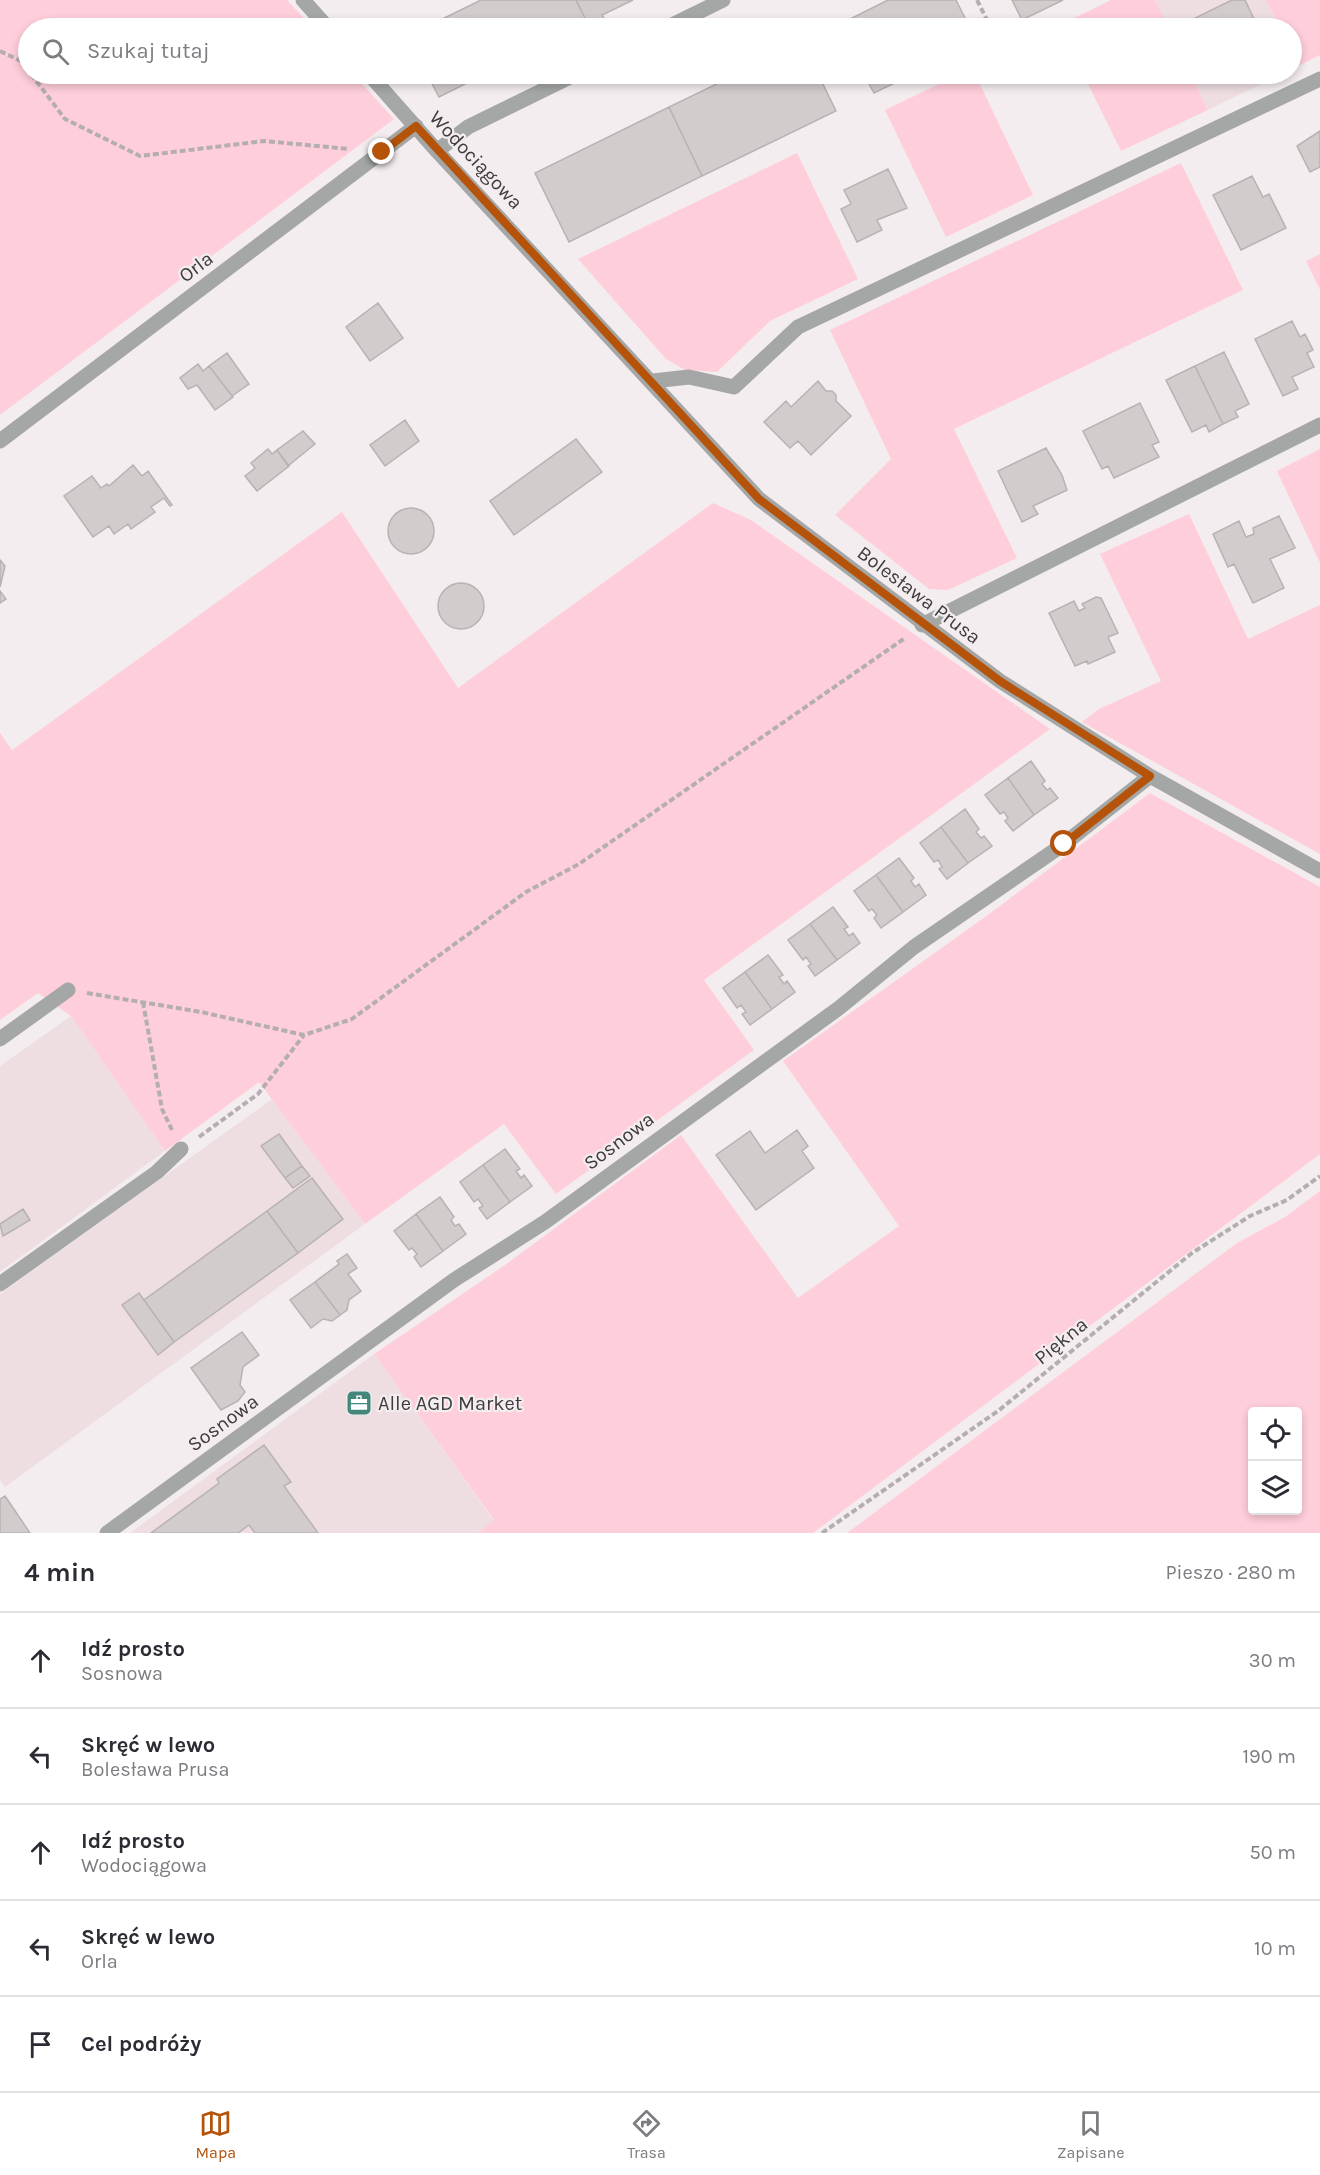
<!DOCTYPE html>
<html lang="pl">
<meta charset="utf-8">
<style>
:root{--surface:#fff;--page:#f7f7f7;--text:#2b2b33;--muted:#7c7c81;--line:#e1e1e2;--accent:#b45309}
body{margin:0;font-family:Karla,sans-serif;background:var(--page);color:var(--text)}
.controls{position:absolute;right:18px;bottom:18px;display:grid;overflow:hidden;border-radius:6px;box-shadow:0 3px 9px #0003}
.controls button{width:54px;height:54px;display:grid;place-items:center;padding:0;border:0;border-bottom:2px solid var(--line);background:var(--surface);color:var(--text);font:30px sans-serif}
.stop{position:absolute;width:18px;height:18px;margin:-14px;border:4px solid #b45309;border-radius:50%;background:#fff}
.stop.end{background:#b45309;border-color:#fff;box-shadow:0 2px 6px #0008}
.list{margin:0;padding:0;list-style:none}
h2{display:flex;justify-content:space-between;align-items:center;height:78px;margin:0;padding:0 24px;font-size:26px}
h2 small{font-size:20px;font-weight:400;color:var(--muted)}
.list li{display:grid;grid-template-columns:39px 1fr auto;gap:18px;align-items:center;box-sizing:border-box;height:96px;padding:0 24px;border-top:2px solid var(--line)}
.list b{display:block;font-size:22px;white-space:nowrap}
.list p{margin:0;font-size:20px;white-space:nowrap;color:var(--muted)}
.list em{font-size:20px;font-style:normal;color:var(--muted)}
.icon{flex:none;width:33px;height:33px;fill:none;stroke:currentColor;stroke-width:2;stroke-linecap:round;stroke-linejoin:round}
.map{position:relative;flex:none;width:1320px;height:1533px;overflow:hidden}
.search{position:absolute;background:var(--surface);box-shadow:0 3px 9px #0003;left:18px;right:18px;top:18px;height:66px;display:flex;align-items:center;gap:15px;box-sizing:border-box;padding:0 21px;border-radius:33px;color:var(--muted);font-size:22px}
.sheet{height:558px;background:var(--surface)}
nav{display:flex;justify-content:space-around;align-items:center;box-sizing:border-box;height:84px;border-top:2px solid var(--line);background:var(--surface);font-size:16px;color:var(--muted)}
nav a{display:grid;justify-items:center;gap:3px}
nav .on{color:var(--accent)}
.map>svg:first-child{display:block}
.built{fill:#eedee2}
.green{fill:#ffcedb;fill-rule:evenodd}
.building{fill:#d2cccd;stroke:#b8b2b3;stroke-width:1.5}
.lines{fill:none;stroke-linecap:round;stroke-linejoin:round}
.path{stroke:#b4aeb0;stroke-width:4;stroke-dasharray:6 3;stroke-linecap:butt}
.minor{stroke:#a4a7a6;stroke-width:15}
.route{stroke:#b45309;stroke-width:8}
.labels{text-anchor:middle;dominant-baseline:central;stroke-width:4.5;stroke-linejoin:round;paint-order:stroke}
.street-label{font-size:20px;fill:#3f3c3d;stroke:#f4edef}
.poi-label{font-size:20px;fill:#3f3c3d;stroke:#f4edef;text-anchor:start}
</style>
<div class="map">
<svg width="1320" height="1533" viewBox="0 0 1320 1533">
<rect width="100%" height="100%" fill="#f4edef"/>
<path class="built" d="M1155 0H1266L1280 28H1169Z
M1191 74H1282L1208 110Z
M71 1016 165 1151 0 1272V1066Z
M272 1099 365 1224 5 1487 0 1480V1294Z
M374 1354 494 1521 477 1533H130Z"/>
<path class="green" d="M0 0H287L313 28H28V74H353L394 119 0 415Z
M1111 0H1155L1169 28H1062L1060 25Z
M1266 0H1320V55L1298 66 1292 53V28H1280Z
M960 74H975L1033 195 946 237 885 110Z
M1083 74H1191L1208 110 1121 151Z
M797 153 858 279 770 321 717 372 685 370 666 359 578 259Z
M1181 163 1243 290 954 429 1017 558 948 590 929 589 835 515 891 459 830 330Z
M1320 254V290L1306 261Z
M1320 449V563L1277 471Z
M713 503 751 520 1050 729 704 980 754 1050 556 1194 504 1124 365 1224 259 1082 165 1151 71 1016 38 993 0 1020V733L12 750 342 512 458 688Z
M1189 514 1248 639 1320 605V854L1082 722 1099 709 1161 681 1100 554Z
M1150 793 1320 887V1154L813 1533H477L494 1520 374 1354 505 1265 681 1135 798 1298 899 1226 783 1061 985 917Z
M1320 1191V1533H847L1237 1243 1285 1217ZM1252 1412H1298V1510H1252Z"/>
<path class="building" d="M481 0H576L590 28H424Z
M576 0H633L602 15 608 25 601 28H590Z
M956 0 970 28H843L840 24 888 0Z
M1012 0H1063L1022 20Z
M1232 0H1245L1255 21H1260L1256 23 1259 28H1188L1185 23Z
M427 74H491L482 78 481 76 439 97Z
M737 74H818L836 111 702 176 669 107Z
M864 74H913L874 93Z
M669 107 702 176 569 242 535 173Z
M1320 131V167L1310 172 1297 146Z
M888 169 907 208 877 220 882 230 857 242 841 209 851 204 844 190Z
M1252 176 1263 197 1269 194 1286 228 1241 250 1213 195Z
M378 303 403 338 370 361 346 327Z
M1292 321 1300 337 1305 334 1313 350 1307 353 1314 367 1292 377 1298 389 1283 396 1255 339Z
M1224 352 1249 404 1235 411 1238 417 1223 424 1195 366Z
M227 353 249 384 232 396 209 366Z
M198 364 203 371 209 366 233 397 215 410 197 385 188 389 180 378Z
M1195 366 1223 424 1209 432 1206 425 1192 432 1166 380Z
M818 381 826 391H832L836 395V401L851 416 811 455 798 441 790 448 764 422 786 401 791 407Z
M1140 403 1159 442 1152 445 1159 457 1114 478 1108 466 1102 469 1083 431Z
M405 420 419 441 385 466 370 445Z
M303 431 315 444 288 466 277 450Z
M576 439 602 472 514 535 490 501Z
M1046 448 1062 475 1067 490 1033 506 1038 514 1022 522 998 471Z
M268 449 272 454 277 450 289 466 257 491 245 476 255 468 251 463Z
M133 465 142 476 148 471 172 505 170 506 164 498 151 507 155 512 131 529 128 524 114 534 109 526 93 537 64 496 92 476 101 488 107 484 109 486Z
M388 531a23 23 0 1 1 46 0a23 23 0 1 1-46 0Z
M1279 516 1295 548 1270 559 1284 588 1253 603 1234 564 1228 567 1213 534 1239 521 1246 537 1254 534 1253 528Z
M0 560 5 566 0 587Z
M438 606a23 23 0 1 1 46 0a23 23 0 1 1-46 0Z
M0 591 6 599 0 603Z
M1096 597 1101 598 1118 633 1108 637 1115 652 1088 664 1087 661 1075 666 1049 613 1074 601 1079 611 1085 608 1082 604Z
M1031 761 1045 781 1042 784 1047 790 1050 788 1058 798 1034 815 1008 778Z
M1008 778 1034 815 1013 831 1005 821 1008 818 1004 812 1000 814 985 795Z
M965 809 979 829 976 832 981 838 984 836 992 846 968 863 941 827Z
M941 827 968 863 947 879 939 869 942 867 938 860 934 862 920 843Z
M899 858 914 878 911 881 915 887 919 884 926 895 903 912 876 875Z
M876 875 903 912 881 928 874 918 877 915 872 909 869 911 854 891Z
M833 907 848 927 844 929 849 936 853 933 860 943 837 960 810 924Z
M810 924 837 960 815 976 808 966 811 964 806 957 803 960 788 940Z
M768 955 783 975 779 977 784 984 787 981 795 992 772 1009 745 972Z
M745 972 772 1009 750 1025 742 1014 746 1012 741 1005 737 1008 723 988Z
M797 1130 808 1146 802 1151 814 1168 756 1210 716 1155 750 1131 765 1153Z
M279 1134 302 1166 285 1178 261 1146Z
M505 1149 520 1169 516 1171 521 1178 524 1175 532 1186 510 1202 483 1165Z
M483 1165 510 1202 487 1219 479 1208 483 1206 478 1199 474 1202 460 1182Z
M302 1166 310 1176 293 1188 285 1178Z
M312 1178 343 1219 298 1253 267 1211Z
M440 1197 454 1217 451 1220 455 1226 459 1224 466 1234 443 1251 416 1214Z
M23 1209 30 1220 3 1236 0 1224Z
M267 1211 298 1253 174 1342 144 1300Z
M416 1214 443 1251 421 1267 414 1257 417 1254 412 1248 409 1250 394 1231Z
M347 1254 357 1268 348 1274 361 1291 349 1300 347 1310 340 1315 315 1282 339 1264 337 1261Z
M315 1282 340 1315 332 1321 323 1319 311 1328 290 1300Z
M139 1293 174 1342 158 1355 122 1305Z
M242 1332 259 1355 243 1367 240 1385 245 1392 238 1401 221 1410 191 1368Z
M264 1445 291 1482 284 1486 318 1533H255L249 1525 238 1533H151L219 1483 217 1479Z
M5 1496 30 1533H0V1499Z"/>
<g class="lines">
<path class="path" d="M977 0 991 28
M0 51 23 62 28 70
M31 74 65 119 140 156 264 141 349 149
M87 993 201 1012 304 1035 352 1019 526 892 579 864 905 638
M143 1002 162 1109 172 1130
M199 1137 258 1094 304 1035
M822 1533 998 1411 1192 1253 1250 1216 1287 1200 1320 1176"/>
<path class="minor" d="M303 0 328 28
M666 28 723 0
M369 74 437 151 759 499 1000 681 1150 776 1320 871
M437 151 468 127 576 74
M653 381 689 377 734 387 798 327 1320 79
M0 441 416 126
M922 625 1320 425
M0 1039 68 990
M0 1284 157 1172 181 1149
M107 1533 454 1280 545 1222 839 1008 914 947 1064 844 1150 776"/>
</g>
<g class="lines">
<path class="route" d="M382 152 416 126 759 499 1000 681 1150 776 1064 844"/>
</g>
<defs>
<g id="office-square" transform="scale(1.35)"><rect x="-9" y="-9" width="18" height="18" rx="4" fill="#43877b" stroke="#f4edef"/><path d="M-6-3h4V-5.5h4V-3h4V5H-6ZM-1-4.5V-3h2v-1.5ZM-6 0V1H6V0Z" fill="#fff"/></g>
</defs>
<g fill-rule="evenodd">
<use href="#office-square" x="359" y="1403"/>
</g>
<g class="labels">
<g class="street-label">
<text transform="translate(476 160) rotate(47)">Wodociągowa</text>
<text transform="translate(196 267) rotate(-37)">Orla</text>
<text transform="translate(919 595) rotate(37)">Bolesława Prusa</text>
<text transform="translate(619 1141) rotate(-37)">Sosnowa</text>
<text transform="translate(1061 1341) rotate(-39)">Piękna</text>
<text transform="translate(223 1423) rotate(-36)">Sosnowa</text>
</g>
<g class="poi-label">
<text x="378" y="1403">Alle AGD Market</text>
</g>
</g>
</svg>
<div class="controls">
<button><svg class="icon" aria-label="locate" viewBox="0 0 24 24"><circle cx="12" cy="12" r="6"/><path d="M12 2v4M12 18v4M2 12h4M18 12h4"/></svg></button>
<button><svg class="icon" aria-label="layers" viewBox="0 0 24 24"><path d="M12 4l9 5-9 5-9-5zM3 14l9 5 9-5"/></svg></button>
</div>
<div class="stop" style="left:1064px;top:844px"></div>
<div class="stop end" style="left:382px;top:152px"></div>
<div class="search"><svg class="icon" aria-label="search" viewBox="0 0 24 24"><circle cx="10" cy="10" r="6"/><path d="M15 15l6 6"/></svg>Szukaj tutaj</div>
</div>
<section class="sheet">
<h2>4 min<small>Pieszo · 280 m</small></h2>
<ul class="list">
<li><svg class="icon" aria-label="ahead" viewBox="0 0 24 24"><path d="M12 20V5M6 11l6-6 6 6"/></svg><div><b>Idź prosto</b><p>Sosnowa</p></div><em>30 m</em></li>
<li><svg class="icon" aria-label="left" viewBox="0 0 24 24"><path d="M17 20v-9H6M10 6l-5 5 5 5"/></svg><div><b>Skręć w lewo</b><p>Bolesława Prusa</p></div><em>190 m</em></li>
<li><svg class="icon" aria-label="ahead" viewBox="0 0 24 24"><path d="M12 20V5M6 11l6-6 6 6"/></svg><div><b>Idź prosto</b><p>Wodociągowa</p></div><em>50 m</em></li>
<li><svg class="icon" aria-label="left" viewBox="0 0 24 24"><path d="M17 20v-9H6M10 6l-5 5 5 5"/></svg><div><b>Skręć w lewo</b><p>Orla</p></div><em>10 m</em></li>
<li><svg class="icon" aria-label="arrive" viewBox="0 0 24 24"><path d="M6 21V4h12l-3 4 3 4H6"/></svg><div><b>Cel podróży</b></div></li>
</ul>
</section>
<nav>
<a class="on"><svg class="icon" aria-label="map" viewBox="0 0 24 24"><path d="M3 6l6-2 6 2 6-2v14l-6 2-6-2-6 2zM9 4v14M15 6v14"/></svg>Mapa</a>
<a><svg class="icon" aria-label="directions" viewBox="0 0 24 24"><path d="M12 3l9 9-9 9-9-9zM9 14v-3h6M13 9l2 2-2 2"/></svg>Trasa</a>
<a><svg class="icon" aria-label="saved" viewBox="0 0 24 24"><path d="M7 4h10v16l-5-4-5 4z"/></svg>Zapisane</a>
</nav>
